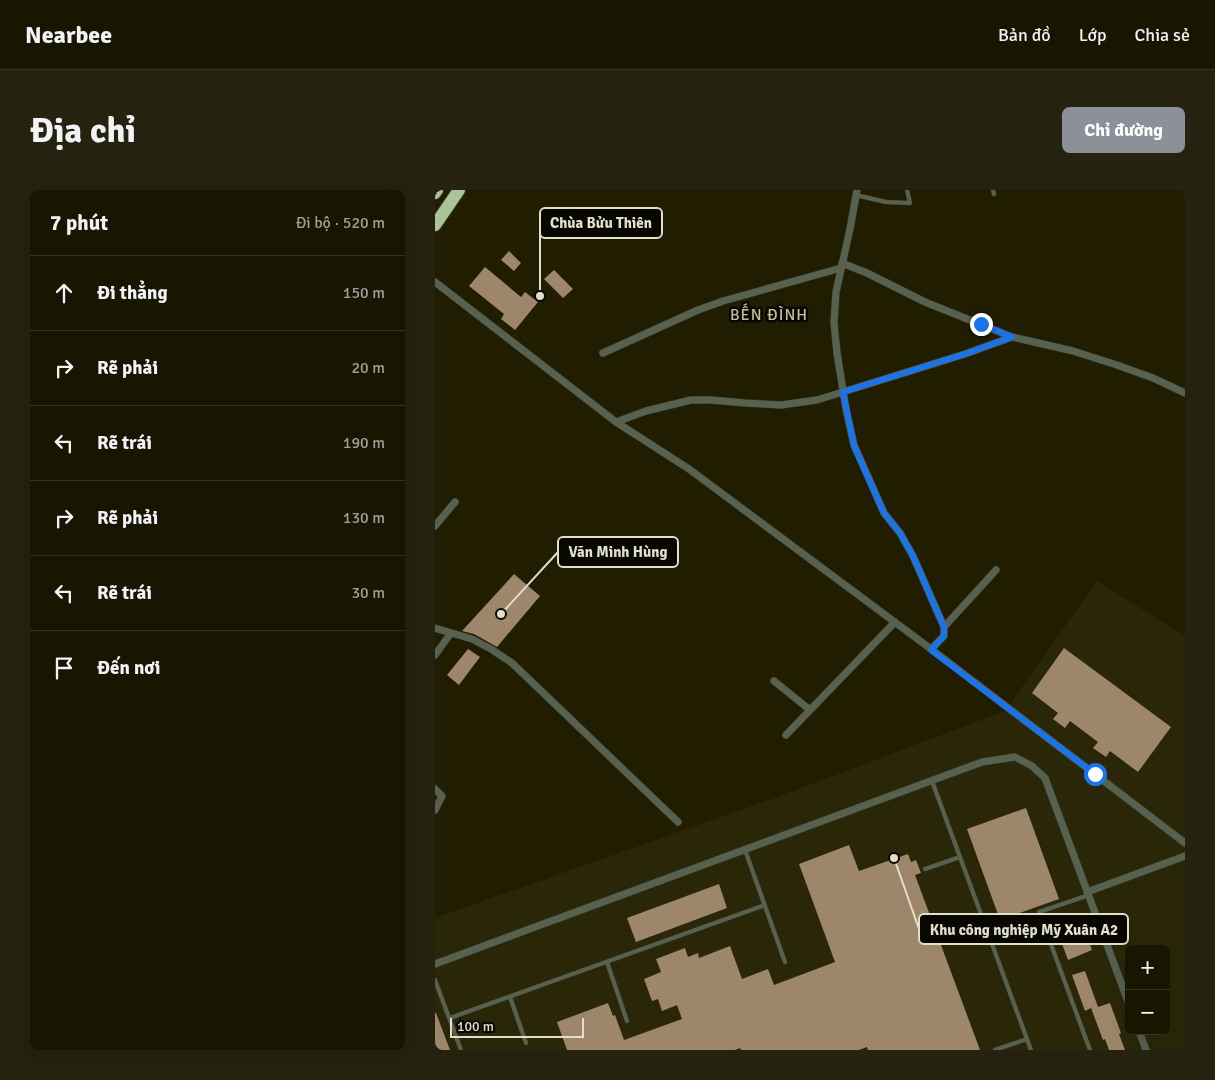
<!DOCTYPE html>
<html lang="vi">
<meta charset="utf-8">
<style>
:root{--surface:#181600;--page:#25230f;--text:#f1f3f6;--muted:#9f9f99;--line:#363522;--accent:#8c9099}
body{margin:0;font-family:Signika,sans-serif;background:var(--page);color:var(--text)}
.controls{position:absolute;right:15px;bottom:15px;display:grid;overflow:hidden;border-radius:8px;box-shadow:0 5px 20px #0002}
.controls button{width:45px;height:45px;display:grid;place-items:center;padding:0;border:0;border-bottom:1px solid var(--line);background:var(--surface);color:var(--text);font:25px sans-serif}
.scale{position:absolute;left:15px;bottom:12px;width:134px;box-sizing:border-box;padding-left:5px;border:2px solid #e0decc;border-top:0;font-size:14px;line-height:18px;white-space:nowrap;color:#e0decc;-webkit-text-stroke:4px #080700;paint-order:stroke}
.stop{position:absolute;width:15px;height:15px;margin:-11px;border:4px solid #1a73e8;border-radius:50%;background:#fff}
.stop.end{background:#1a73e8;border-color:#fff;box-shadow:0 1px 5px #0008}
.list{margin:0;padding:0;list-style:none}
h2{display:flex;justify-content:space-between;align-items:center;height:65px;margin:0;padding:0 20px;font-size:21px}
h2 small{font-size:16px;font-weight:400;color:var(--muted)}
.list li{display:grid;grid-template-columns:32px 1fr auto;gap:15px;align-items:center;box-sizing:border-box;height:75px;padding:0 20px;border-top:1px solid var(--line)}
.list b{display:block;font-size:19px;white-space:nowrap}
.list em{font-size:16px;font-style:normal;color:var(--muted)}
.icon{flex:none;width:28px;height:28px;fill:none;stroke:currentColor;stroke-width:2;stroke-linecap:round;stroke-linejoin:round}
.map{position:relative;flex:none;width:750px;height:860px;overflow:hidden;border-radius:8px}
header{display:flex;align-items:center;gap:30px;box-sizing:border-box;height:70px;padding:0 25px;background:var(--surface);border-bottom:1px solid var(--line)}
header strong{font-size:24px}
nav{display:flex;gap:28px;margin-inline-start:auto;font-size:18px}
.intro{display:flex;align-items:center;justify-content:space-between;box-sizing:border-box;height:120px;padding:0 30px}
h1{margin:0;font-size:35px}
.button{padding:12px 22px;border-radius:8px;background:var(--accent);color:#fff;font-size:18px;font-weight:700}
main{display:flex;gap:30px;padding:0 30px}
aside{flex:1;background:var(--surface);border-radius:8px;box-shadow:0 5px 20px #0002}
.map>svg:first-child{display:block}
.built{fill:#2a2709;fill-rule:evenodd}
.building{fill:#9d866a}
.lines{fill:none;stroke-linecap:round;stroke-linejoin:round}
.lane-casing{stroke:#3b381d;stroke-width:5}
.street-casing{stroke:#3b381d;stroke-width:8}
.highway-casing{stroke:#3b381d;stroke-width:14}
.lane{stroke:#566150;stroke-width:4}
.street{stroke:#566150;stroke-width:7}
.highway{stroke:#a9c499;stroke-width:12}
.route{stroke:#1a73e8;stroke-width:6}
.labels{text-anchor:middle;dominant-baseline:central;stroke-width:5;stroke-linejoin:round;paint-order:stroke}
.quarter-label{font-size:16px;letter-spacing:1px;fill:#c3c19d;stroke:#080700}
.leader{fill:none;stroke:#e0decc;stroke-width:2}
.callout-dot{fill:#e0decc;stroke:#080700;stroke-width:2}
.callout{fill:#080700;stroke:#e0decc;stroke-width:2}
.callout-label{font-size:15px;text-anchor:middle;font-weight:bold;fill:#e0decc}
</style>
<header>
<strong>Nearbee</strong>
<nav><a>Bản đồ</a><a>Lớp</a><a>Chia sẻ</a></nav>
</header>
<div class="intro"><h1>Địa chỉ</h1><a class="button">Chỉ đường</a></div>
<main>
<aside>
<h2>7 phút<small>Đi bộ · 520 m</small></h2>
<ul class="list">
<li><svg class="icon" aria-label="ahead" viewBox="0 0 24 24"><path d="M12 20V5M6 11l6-6 6 6"/></svg><div><b>Đi thẳng</b></div><em>150 m</em></li>
<li><svg class="icon" aria-label="right" viewBox="0 0 24 24"><path d="M7 20v-9h11M14 6l5 5-5 5"/></svg><div><b>Rẽ phải</b></div><em>20 m</em></li>
<li><svg class="icon" aria-label="left" viewBox="0 0 24 24"><path d="M17 20v-9H6M10 6l-5 5 5 5"/></svg><div><b>Rẽ trái</b></div><em>190 m</em></li>
<li><svg class="icon" aria-label="right" viewBox="0 0 24 24"><path d="M7 20v-9h11M14 6l5 5-5 5"/></svg><div><b>Rẽ phải</b></div><em>130 m</em></li>
<li><svg class="icon" aria-label="left" viewBox="0 0 24 24"><path d="M17 20v-9H6M10 6l-5 5 5 5"/></svg><div><b>Rẽ trái</b></div><em>30 m</em></li>
<li><svg class="icon" aria-label="arrive" viewBox="0 0 24 24"><path d="M6 21V4h12l-3 4 3 4H6"/></svg><div><b>Đến nơi</b></div></li>
</ul>
</aside>
<div class="map">
<svg width="750" height="860" viewBox="0 0 750 860">
<rect width="100%" height="100%" fill="#201d00"/>
<path class="built" d="M662 391 750 446V860H0V728L337 609 570 521ZM694 759H731V841H694Z"/>
<path class="building" d="M74 61 86 73 79 81 66 70Z
M50 77 86 107 90 102 103 112 80 140 66 129 69 124 34 96Z
M119 80 138 99 128 108 109 89Z
M79 384 105 406 62 457 39 444 27 441Z
M629 458 736 537 703 582 675 561 671 567 658 558 663 552 635 531 630 538 618 529 623 523 597 503Z
M33 459 45 467 24 495 12 485Z
M591 618 624 709 565 730 532 639Z
M414 655 424 681 473 664 476 672 481 670 486 683 480 685 545 860H433L432 857 424 860H306L305 858 300 860H132L122 832 173 813 178 826 180 825 189 850 247 829 242 815 227 821 223 809 217 811 209 789 226 782 221 769 250 758 253 767 263 763 264 768 295 756 307 789 333 779 339 795 400 772 364 674Z
M284 694 292 718 201 752 192 728Z
M643 723 657 760 633 770 619 732Z
M650 781 663 817 675 813 686 843 684 844 690 860H674L670 849 668 850 656 818 650 821 637 785Z
M0 823H1L15 860H0Z"/>
<g class="lines">
<g class="lane-casing">
<path id="lane" d="M558 0 559 4
M421 5 451 12 475 13 472 0
M497 591 596 860
M310 660 350 772
M490 679 525 667
M654 705 604 722 655 860
M172 772 192 831
M0 790 26 860
M75 807 91 853
M15 828 330 715
M560 860 592 849"/>
</g>
<g class="street-casing">
<path id="street" d="M422 0 415 39 401 102 399 133 402 163 411 219 419 255 431 282 449 323 465 343 478 366 509 437V446L496 459
M407 73 432 83 490 112 577 147
M0 92 181 232 254 279 496 459 750 653
M168 163 263 120 288 111 406 78
M181 232 211 221 256 210H276L310 213 346 215 382 210 530 164 577 147 638 161 682 175 718 188 750 203
M0 336 20 312
M509 437 561 380
M0 438 37 449 56 459 77 473 243 632
M0 465 16 443
M339 491 375 520
M351 545 460 432
M0 599 7 606 0 620
M652 702 750 666
M0 774 547 572 580 567 597 576 610 588 694 814
M704 841 711 860"/>
</g>
<g class="highway-casing">
<path id="highway" d="M0 3 2 0
M0 35 24 0"/>
</g>
<use href="#lane" class="lane"/>
<use href="#street" class="street"/>
<use href="#highway" class="highway"/>
</g>
<g class="lines">
<path class="route" d="M546 134 577 147 530 164 408 202 419 256 449 323 465 343 478 366 509 437V446L496 460 660 584"/>
</g>
<g class="labels">
<g class="quarter-label">
<text x="334" y="125">BẾN ĐÌNH</text>
</g>
</g>
<path class="leader" d="M105 106L105 33M66 424L123 362M459 668L484 739"/>
<g class="callout-dot">
<circle cx="105" cy="106" r="5"/>
<circle cx="66" cy="424" r="5"/>
<circle cx="459" cy="668" r="5"/>
</g>
<g class="callout">
<rect x="105" y="18" width="122" height="30" rx="5"/>
<rect x="123" y="347" width="120" height="30" rx="5"/>
<rect x="484" y="724" width="209" height="30" rx="5"/>
</g>
<g class="callout-label">
<text x="166" y="38">Chùa Bửu Thiên</text>
<text x="183" y="367">Văn Minh Hùng</text>
<text x="589" y="745">Khu công nghiệp Mỹ Xuân A2</text>
</g>
</svg>
<div class="controls">
<button>+</button>
<button>−</button>
</div>
<div class="scale">100 m</div>
<div class="stop" style="left:660px;top:584px"></div>
<div class="stop end" style="left:546px;top:134px"></div>
</div>
</main>
